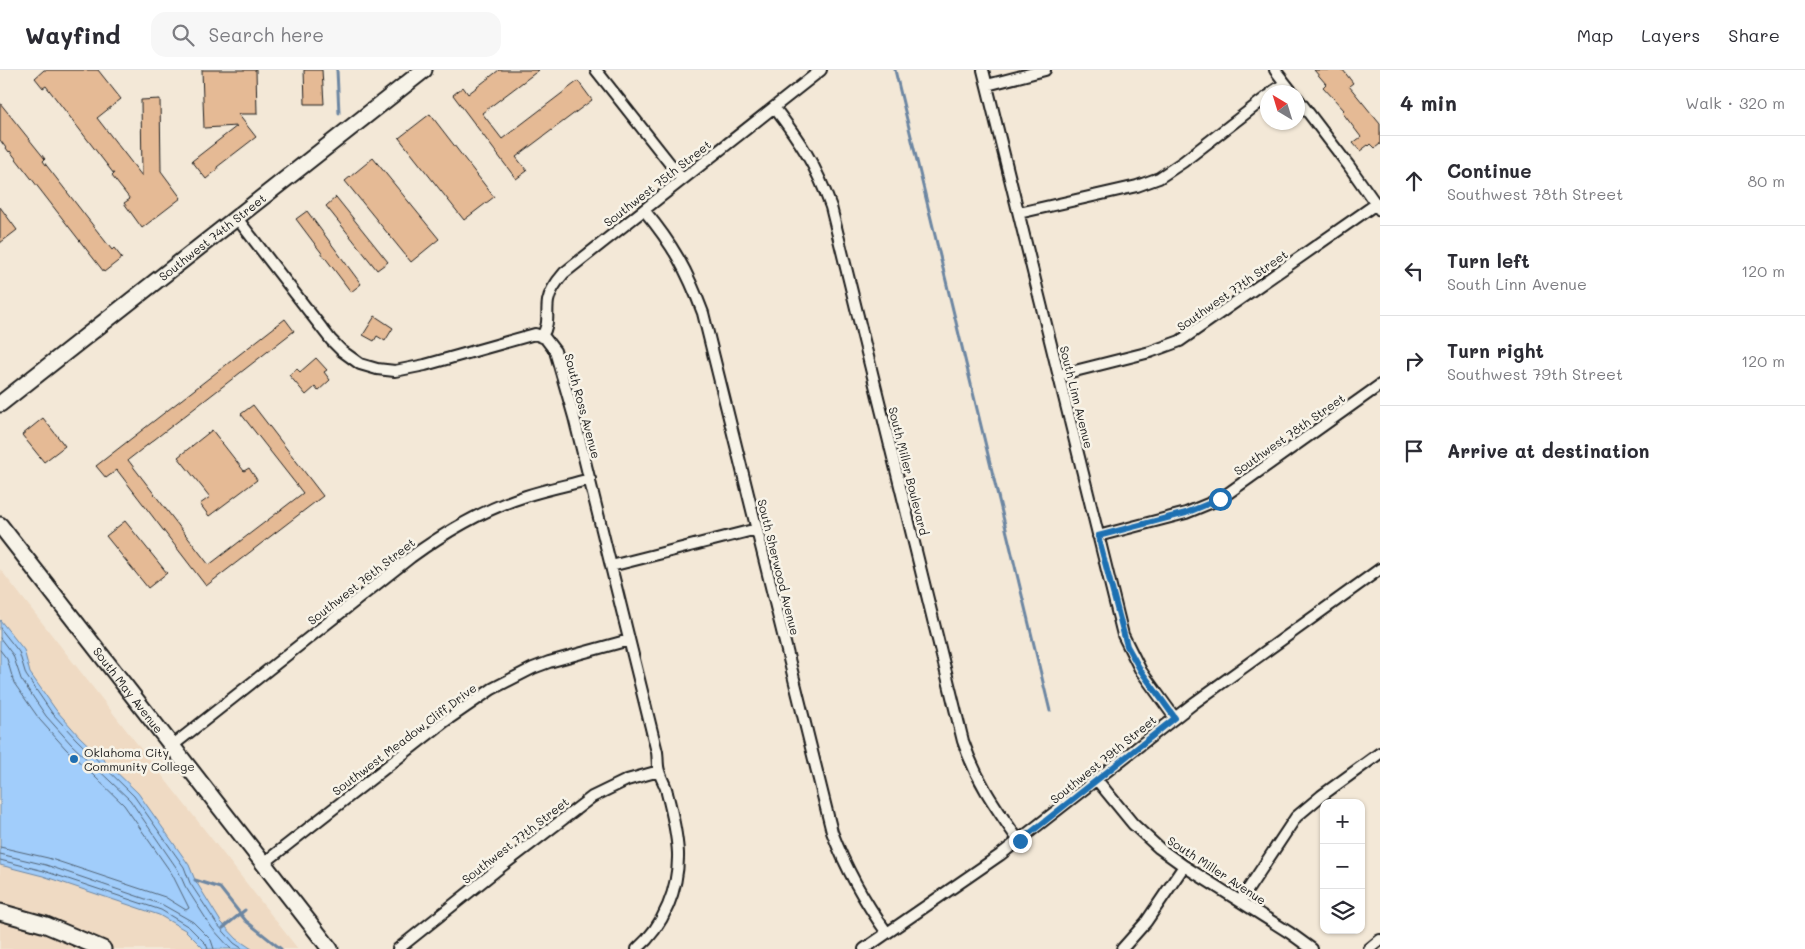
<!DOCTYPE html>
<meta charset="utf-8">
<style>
:root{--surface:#fff;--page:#f7f7f7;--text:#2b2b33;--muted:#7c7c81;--line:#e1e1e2}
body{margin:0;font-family:Mali,sans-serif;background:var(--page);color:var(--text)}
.controls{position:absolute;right:15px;bottom:15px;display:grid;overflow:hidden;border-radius:10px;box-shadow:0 1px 4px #0004}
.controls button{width:45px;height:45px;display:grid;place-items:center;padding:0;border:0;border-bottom:1px solid var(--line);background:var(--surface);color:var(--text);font:25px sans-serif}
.compass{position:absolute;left:1260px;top:15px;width:45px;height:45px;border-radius:50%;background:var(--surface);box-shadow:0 1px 4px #0004;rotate:322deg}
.stop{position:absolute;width:15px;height:15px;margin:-11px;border:4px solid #1f6fb2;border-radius:50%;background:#fff}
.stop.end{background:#1f6fb2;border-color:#fff;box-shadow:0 1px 5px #0008}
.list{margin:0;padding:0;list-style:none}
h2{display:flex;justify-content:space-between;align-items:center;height:65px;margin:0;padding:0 20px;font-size:21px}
h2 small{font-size:16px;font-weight:400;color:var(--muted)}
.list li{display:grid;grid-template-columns:32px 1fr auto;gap:15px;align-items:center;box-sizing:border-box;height:90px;padding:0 20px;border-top:1px solid var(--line)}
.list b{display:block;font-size:19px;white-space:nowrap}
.list p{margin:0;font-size:16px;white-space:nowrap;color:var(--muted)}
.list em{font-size:16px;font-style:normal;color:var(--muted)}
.icon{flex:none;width:28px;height:28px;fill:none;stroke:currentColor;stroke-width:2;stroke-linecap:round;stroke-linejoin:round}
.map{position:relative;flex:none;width:1380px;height:879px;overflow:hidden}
header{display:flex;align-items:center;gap:30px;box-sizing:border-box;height:70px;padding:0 25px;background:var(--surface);border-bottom:1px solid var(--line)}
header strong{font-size:24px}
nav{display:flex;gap:28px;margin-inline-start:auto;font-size:18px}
.search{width:350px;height:45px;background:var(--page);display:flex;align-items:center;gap:12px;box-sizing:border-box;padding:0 18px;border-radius:15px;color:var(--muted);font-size:19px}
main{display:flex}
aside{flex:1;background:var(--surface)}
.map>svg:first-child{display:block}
.built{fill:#efdac3}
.water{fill:#a1cdfb;stroke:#6c86a2}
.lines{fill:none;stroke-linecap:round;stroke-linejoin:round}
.shore{stroke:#516375;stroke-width:1}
.stream{stroke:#6c86a2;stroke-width:3}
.building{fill:#e5ba95;stroke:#1c1c1c}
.street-casing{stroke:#1c1c1c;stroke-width:14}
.secondary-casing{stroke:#1c1c1c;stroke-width:19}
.street{stroke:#f7f3e8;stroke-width:10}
.secondary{stroke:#f7f3e8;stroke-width:15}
.route{stroke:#1f6fb2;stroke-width:6}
.poi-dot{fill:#1f6fb2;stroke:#f7f3e8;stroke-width:2}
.labels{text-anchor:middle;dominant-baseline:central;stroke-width:5;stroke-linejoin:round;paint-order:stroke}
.street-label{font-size:12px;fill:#1c1c1c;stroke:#f7f3e8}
.poi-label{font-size:12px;fill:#1c1c1c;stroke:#f7f3e8;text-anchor:start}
</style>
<header>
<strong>Wayfind</strong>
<div class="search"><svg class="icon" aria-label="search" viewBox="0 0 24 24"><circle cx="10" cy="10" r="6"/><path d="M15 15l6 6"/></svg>Search here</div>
<nav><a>Map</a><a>Layers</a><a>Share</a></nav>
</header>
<main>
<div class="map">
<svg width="1380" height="879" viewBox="0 0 1380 879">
<rect width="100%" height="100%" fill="#f3e8d7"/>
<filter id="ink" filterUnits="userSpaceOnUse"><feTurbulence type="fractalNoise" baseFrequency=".02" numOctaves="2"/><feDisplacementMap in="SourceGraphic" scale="10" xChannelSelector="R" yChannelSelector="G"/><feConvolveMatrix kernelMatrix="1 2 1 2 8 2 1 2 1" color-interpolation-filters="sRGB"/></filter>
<g filter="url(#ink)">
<path class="built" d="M0 499 298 879H0Z"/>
<path class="water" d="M0 550 24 580 30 603 56 640 79 666 138 723 189 795 195 810 221 852 237 869 252 879H204L185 860 159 845 43 806 0 795Z"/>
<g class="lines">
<path class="shore" d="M0 558 19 582 26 605 52 643 76 669 134 726 184 797 190 813 217 854 234 873 243 879
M0 568 13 585 21 609 46 646 71 674 130 730 178 800 185 816 212 858 231 879
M0 580 7 589 14 613 40 650 66 679 124 735 172 804 189 838 186 840 165 827 48 788 0 777
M0 784 46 795 163 835 193 852 211 870 214 879
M0 790 44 801 161 840 189 857 206 874 208 879"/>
<path class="stream" d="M337 0 339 43
M895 0 1050 641
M195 810 220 818 246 851 281 879
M223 858 245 840"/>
</g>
<path class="building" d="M44 0H98L121 29 97 48 142 106 141 30 160 29 161 101 181 128 142 158 124 133 130 129 112 106 114 104 46 16 43 18 35 8Z
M202 0H256L257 44H238L256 67 217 97 218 99 206 109 192 91 237 56 204 58Z
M304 0H322L324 34H305Z
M499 0H539L482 43 502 69 578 11 592 30 516 87 527 101 516 109 453 25 463 17 468 24Z
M1314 0H1343L1353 13 1349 16 1380 54V74L1375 78 1371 74 1369 76 1368 75 1360 81 1353 73 1361 67 1342 42 1344 40 1323 17 1326 14Z
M0 33 45 89 43 91 112 180 114 178 122 188 104 202 10 81 9 82 0 70Z
M430 44 494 127 464 150 399 68Z
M373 88 439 169 411 192 345 111Z
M336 127 388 192 377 200 326 136Z
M0 137 17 160 0 173Z
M307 141 361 214 351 222 296 149Z
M375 246 393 258 385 271 377 266 374 271 363 265Z
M285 249 294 261 128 390 209 495 303 423 241 344 253 335 323 426 206 516 117 400 106 408 96 396Z
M316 288 327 300 324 302 330 310 318 321 315 317 306 325 289 305 297 299 300 302Z
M43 348 65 376 44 392 22 365Z
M212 360 244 401 249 398 257 410 209 446 200 434 210 427 178 387Z
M125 451 167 503 148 518 106 466Z"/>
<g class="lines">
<g class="street-casing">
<path id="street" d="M596 0 682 109
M983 0 1123 565 1141 601 1175 648
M1275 0 1292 22
M987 15 1045 0
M1272 22 1285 13
M1298 29 1349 96 1380 140
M774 37C800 71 816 95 831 137L963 671C976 710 996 738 1019 771
M644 140C673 175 687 200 703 243L832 762C846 799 864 831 887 863
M1019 143 1137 116 1159 108 1183 92 1268 26
M236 147 331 270 342 281 360 294 377 299 395 301 425 295 535 264 545 268 555 281 574 347 657 682C658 688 657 695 659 701 661 709 666 715 667 723 672 742 677 763 678 783 679 818 664 856 637 879
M542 266C550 254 546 244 548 231 550 220 557 211 564 203L821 0
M1059 305 1150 282 1180 271 1376 134
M1098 466 1186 443 1220 429 1380 315
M611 496 757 459
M172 676 411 487C447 461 484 439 526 426 547 419 569 415 590 409
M1097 710 1133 754 1159 778 1184 796 1290 863 1312 879
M264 793 444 652 492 619 533 598 549 592 629 570
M1241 830 1296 747 1321 726 1380 683
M398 879 498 799 592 727 627 710 659 701
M864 879 1000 785 1194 633 1380 499
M1122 879 1146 852 1184 796
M1369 879 1380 870"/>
</g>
<g class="secondary-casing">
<g id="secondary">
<path id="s1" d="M0 334 424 0"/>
<path id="s2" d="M0 455 330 879"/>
<path d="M0 842 46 855 103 879"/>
</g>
</g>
<use href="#street" class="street"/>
<use href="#secondary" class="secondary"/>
</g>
</g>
<g class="lines" filter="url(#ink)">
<path class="route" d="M1020 771 1175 648 1141 601 1127 576 1098 466 1186 443 1220 429"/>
</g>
<circle class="poi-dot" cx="74" cy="689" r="5"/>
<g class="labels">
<g class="street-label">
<text transform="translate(657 113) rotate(-38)">Southwest 75th Street</text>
<text stroke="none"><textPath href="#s1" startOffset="270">Southwest 74th Street</textPath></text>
<text transform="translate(1232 220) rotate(-35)">Southwest 77th Street</text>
<text transform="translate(1077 327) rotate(76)">South Linn Avenue</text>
<text transform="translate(583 336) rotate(75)">South Ross Avenue</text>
<text transform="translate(1289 364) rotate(-35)">Southwest 78th Street</text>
<text transform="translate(909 401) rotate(76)">South Miller Boulevard</text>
<text transform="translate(779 497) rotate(76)">South Sherwood Avenue</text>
<text transform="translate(361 511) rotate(-38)">Southwest 76th Street</text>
<text stroke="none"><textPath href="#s2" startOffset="209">South May Avenue</textPath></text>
<text transform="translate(404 669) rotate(-37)">Southwest Meadow Cliff Drive</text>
<text transform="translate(1103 689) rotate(-39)">Southwest 79th Street</text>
<text transform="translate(515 770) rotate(-38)">Southwest 77th Street</text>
<text transform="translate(1217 800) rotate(33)">South Miller Avenue</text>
</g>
<g class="poi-label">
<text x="84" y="682">Oklahoma City<tspan x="84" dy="14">Community College</tspan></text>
</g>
</g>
</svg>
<div class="controls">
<button>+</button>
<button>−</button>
<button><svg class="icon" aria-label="layers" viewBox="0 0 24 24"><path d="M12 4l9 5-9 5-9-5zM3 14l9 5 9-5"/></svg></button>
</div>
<svg class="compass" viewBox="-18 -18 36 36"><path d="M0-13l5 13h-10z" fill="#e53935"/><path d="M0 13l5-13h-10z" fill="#7c7c81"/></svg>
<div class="stop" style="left:1220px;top:429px"></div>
<div class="stop end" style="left:1020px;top:771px"></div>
</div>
<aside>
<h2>4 min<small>Walk · 320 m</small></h2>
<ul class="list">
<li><svg class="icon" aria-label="ahead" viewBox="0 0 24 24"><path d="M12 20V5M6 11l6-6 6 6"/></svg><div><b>Continue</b><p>Southwest 78th Street</p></div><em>80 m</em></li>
<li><svg class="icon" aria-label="left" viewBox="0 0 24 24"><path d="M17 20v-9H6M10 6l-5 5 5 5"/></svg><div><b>Turn left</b><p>South Linn Avenue</p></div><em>120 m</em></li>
<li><svg class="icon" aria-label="right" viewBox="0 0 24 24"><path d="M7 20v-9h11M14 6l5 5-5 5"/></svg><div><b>Turn right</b><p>Southwest 79th Street</p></div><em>120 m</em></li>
<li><svg class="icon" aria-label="arrive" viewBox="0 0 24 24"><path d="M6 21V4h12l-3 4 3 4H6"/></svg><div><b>Arrive at destination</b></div></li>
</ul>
</aside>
</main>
